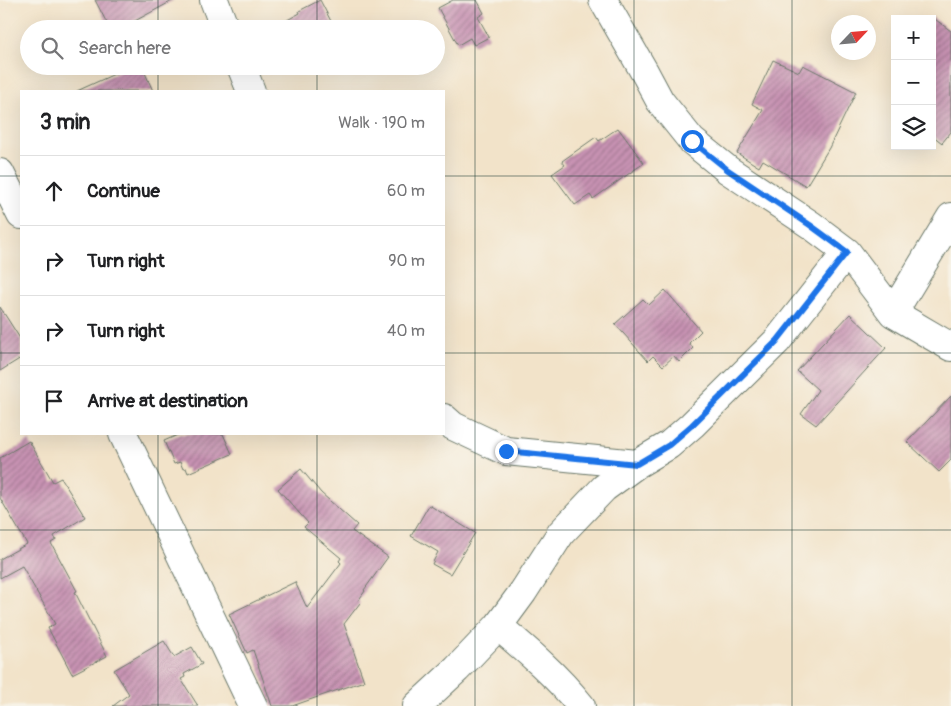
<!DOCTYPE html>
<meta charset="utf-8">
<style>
:root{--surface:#fff;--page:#f6f6f6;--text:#202124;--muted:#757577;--line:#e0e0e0}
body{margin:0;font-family:Pangolin,sans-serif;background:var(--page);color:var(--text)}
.controls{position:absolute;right:15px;top:15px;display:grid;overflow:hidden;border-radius:0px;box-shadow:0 5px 20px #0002}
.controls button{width:45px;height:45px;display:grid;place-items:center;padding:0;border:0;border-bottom:1px solid var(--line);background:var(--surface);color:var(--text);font:25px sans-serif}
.compass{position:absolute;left:831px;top:15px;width:45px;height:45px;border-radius:50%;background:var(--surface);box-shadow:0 5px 20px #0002;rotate:64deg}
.stop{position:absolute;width:15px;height:15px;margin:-11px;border:4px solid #1a73e8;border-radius:50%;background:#fff}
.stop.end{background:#1a73e8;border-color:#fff;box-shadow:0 1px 5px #0008}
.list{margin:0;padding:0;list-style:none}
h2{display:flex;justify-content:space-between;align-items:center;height:65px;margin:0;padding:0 20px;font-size:21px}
h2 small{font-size:16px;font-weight:400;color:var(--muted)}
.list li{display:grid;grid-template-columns:32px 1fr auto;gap:15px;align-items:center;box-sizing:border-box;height:70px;padding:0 20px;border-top:1px solid var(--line)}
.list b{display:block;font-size:19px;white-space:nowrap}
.list em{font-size:16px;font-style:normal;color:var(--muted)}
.icon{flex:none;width:28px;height:28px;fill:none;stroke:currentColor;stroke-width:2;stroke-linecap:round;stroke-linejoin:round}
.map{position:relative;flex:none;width:951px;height:706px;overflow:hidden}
.search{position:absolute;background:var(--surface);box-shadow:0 5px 20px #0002;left:20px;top:20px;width:425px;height:55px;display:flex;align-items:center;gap:12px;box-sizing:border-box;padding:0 18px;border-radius:28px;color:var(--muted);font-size:19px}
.panel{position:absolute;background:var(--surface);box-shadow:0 5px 20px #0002;left:20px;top:90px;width:425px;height:345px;border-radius:0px}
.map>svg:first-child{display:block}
.building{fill:url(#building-hatch)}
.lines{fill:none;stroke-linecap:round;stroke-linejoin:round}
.minor-casing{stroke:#697768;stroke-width:30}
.minor{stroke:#fff;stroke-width:28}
.route{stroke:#1a73e8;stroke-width:6}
.grid{fill:none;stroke:#1f3d34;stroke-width:1;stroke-opacity:0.55}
</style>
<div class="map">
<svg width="951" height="706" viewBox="0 0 951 706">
<defs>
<pattern id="building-hatch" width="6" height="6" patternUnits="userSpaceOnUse" patternTransform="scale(1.25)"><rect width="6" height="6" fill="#c792b2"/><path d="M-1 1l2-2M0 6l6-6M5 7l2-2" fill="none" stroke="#a17892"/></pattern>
</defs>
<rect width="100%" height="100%" fill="#f7f3e8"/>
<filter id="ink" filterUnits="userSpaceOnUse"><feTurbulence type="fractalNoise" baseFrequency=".02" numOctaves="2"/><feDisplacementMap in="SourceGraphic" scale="10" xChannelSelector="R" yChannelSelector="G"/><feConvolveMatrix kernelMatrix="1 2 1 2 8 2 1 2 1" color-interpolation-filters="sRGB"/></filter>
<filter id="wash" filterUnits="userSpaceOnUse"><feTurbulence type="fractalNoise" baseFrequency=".0096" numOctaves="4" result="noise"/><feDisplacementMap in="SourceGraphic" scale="20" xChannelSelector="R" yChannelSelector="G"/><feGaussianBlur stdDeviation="1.12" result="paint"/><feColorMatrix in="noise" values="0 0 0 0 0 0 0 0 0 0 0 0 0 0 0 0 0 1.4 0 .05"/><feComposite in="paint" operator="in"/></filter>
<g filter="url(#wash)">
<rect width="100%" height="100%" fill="#f2e3c9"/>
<g id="blocks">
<path class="building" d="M95 0H174L120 29H110Z
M320 0 335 29H271L300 13 299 11Z
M453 0H477L484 13 478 17 489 37 474 45 470 38 458 45 438 8Z
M932 17 951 31V132L942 143 932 135Z
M773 60 799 72 803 65 856 92 829 148 806 186 763 160 759 167 737 153 763 110 752 104Z
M132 66H142L153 91H77Z
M618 128 644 163 593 199 590 195 575 205 552 174 565 165 562 161 596 137 599 141Z
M665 290 701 331 689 343 693 348 679 362 674 356 663 366 653 356 648 361 615 324 643 299 649 305Z
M0 307 21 340V358L0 371Z
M850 314 886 348 816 425 801 414 818 390 797 371Z
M951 396V460L939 472 907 442Z
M180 434H223L232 454 188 473 186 468 183 469 180 462 174 464 164 441Z
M29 441 53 482 61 478 85 517 54 536 56 540 51 543 77 591 75 592 107 656 72 674 48 628 55 624 22 566 0 578V559L27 544 0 498V458Z
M301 469 321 493 357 525 352 531 388 557 364 590 365 591 358 601 360 603 344 624 364 681 292 706H272L253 650 247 653 229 614 295 582 307 608 341 563 339 561 341 558 304 527 308 523 278 489Z
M429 505 475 533 450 574 432 564 438 552 411 536Z
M164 641 174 657 192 647 202 664 184 674 185 677 181 679 198 706H113L129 694 114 670Z"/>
</g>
</g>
<g filter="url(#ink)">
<use href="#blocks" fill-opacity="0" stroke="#697768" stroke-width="1"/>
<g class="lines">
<g class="minor-casing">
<path id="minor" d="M214 0 225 29
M603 0 645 73 660 101 692 141 728 170 811 225 847 252 893 313 951 347
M241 66 251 91
M0 173 21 215
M893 313 951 217
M444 418 453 426 506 451 637 464
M123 434 253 706
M498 626C528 651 557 676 581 706
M417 706 457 669 498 626 523 592 561 533 604 488 637 464 669 445 692 425 777 341 847 252"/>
</g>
<use href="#minor" class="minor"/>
</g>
</g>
<g class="lines" filter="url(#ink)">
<path class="route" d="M506 451 637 464 669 445 692 425 777 341 847 252 810 225 728 170 692 141"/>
</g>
<path class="grid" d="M158 0V29M317 0V29M475 0V706M634 0V706M792 0V706M158 66V91M317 66V91M0 176H21M444 176H951M0 353H21M444 353H951M158 434V706M317 434V706M0 530H951"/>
</svg>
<div class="controls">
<button>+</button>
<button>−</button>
<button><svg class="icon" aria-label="layers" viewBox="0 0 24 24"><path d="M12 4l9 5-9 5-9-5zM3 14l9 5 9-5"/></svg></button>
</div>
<svg class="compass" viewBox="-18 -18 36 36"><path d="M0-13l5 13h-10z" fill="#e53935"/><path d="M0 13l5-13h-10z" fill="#757577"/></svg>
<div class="stop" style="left:692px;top:141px"></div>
<div class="stop end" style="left:506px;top:451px"></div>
<div class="search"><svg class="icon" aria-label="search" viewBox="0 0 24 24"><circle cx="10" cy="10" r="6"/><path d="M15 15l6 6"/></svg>Search here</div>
<section class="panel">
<h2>3 min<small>Walk · 190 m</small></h2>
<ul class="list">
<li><svg class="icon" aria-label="ahead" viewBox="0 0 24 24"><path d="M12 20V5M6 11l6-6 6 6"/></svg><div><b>Continue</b></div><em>60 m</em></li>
<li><svg class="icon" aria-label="right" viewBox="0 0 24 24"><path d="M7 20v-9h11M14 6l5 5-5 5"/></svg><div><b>Turn right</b></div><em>90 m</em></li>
<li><svg class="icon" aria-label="right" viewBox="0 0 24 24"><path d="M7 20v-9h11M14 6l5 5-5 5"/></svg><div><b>Turn right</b></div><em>40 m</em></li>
<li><svg class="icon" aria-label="arrive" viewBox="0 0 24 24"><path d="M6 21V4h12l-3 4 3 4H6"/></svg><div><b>Arrive at destination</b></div></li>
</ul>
</section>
</div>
